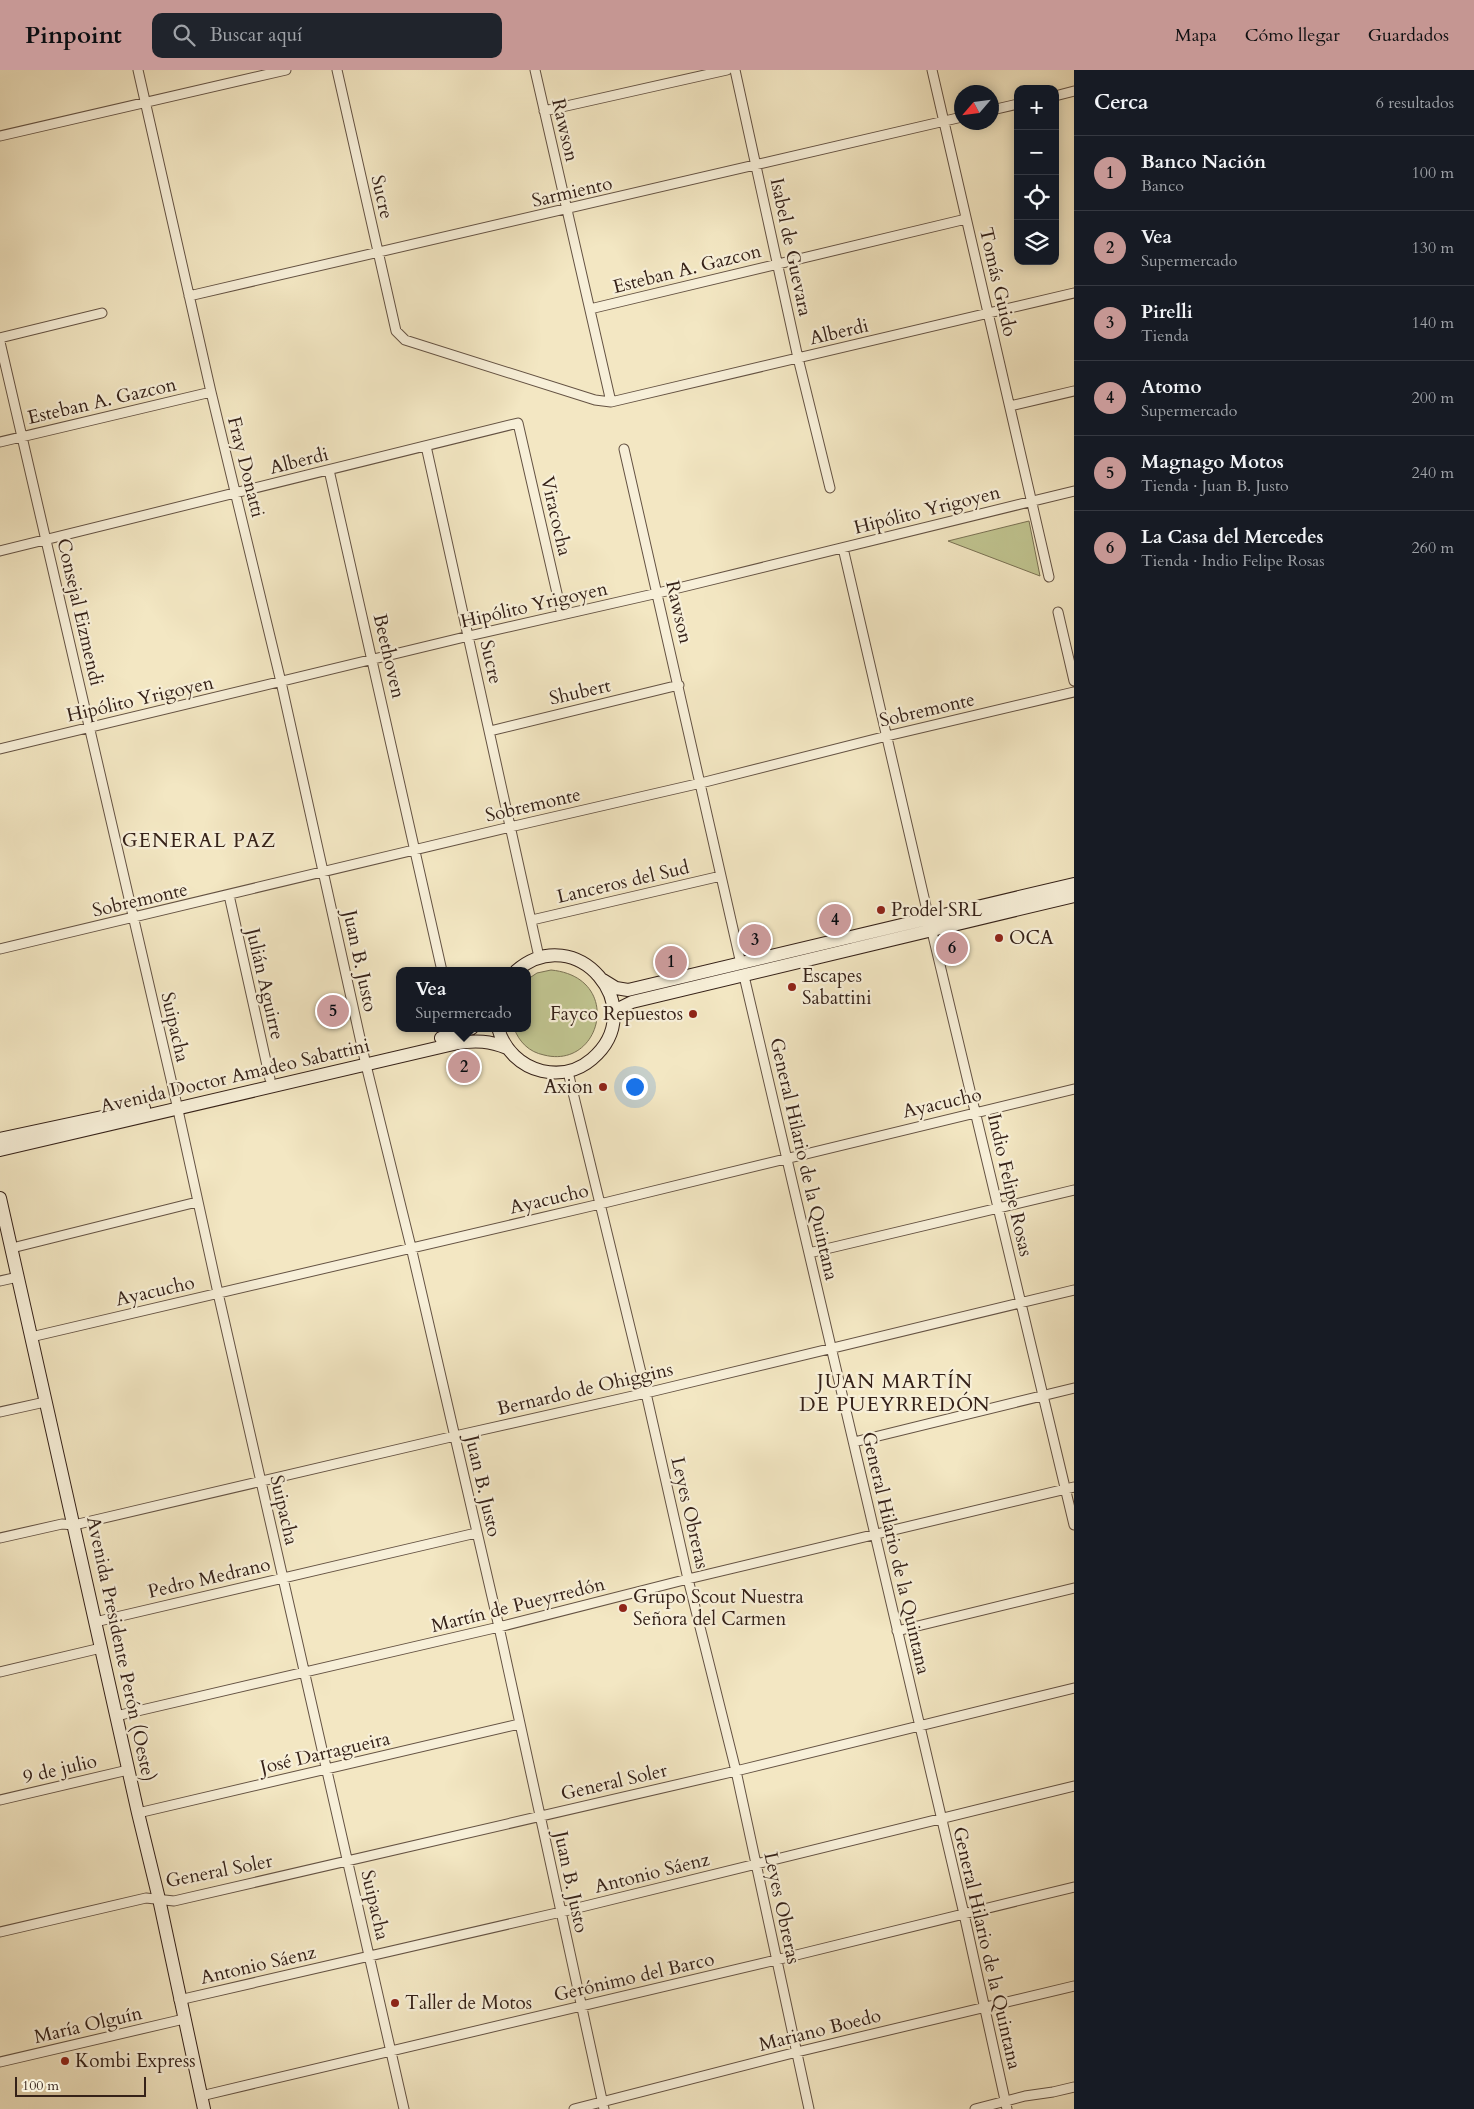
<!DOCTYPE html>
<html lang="es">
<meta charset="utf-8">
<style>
:root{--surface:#171b24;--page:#20242c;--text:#f1f3f6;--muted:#9ea1a6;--line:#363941;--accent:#c59692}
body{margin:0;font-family:Cardo,serif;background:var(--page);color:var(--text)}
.controls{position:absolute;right:15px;top:15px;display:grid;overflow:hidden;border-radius:10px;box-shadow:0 2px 12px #0003}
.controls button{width:45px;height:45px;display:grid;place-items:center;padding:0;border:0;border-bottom:1px solid var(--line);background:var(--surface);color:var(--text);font:25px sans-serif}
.compass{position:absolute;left:954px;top:15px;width:45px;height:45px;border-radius:50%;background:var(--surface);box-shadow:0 2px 12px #0003;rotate:242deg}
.scale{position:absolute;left:15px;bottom:12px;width:131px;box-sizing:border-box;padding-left:5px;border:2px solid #352118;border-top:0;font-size:14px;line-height:18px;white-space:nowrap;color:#352118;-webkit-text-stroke:4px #f7efd8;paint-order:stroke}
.you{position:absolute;left:634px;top:1016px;width:18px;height:18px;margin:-12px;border:4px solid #fff;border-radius:50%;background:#1a73e8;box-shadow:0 0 0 8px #1a73e833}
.badge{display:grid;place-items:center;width:32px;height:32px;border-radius:50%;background:var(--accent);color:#111;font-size:16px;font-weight:700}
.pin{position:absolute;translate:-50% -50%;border:2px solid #fff;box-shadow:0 1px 5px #0006}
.popup{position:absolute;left:396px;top:897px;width:135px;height:65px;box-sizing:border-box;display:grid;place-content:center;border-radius:10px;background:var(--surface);filter:drop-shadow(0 1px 4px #0005);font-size:16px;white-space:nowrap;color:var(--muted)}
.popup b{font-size:19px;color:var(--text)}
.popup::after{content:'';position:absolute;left:50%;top:100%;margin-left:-10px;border:10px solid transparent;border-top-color:var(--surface)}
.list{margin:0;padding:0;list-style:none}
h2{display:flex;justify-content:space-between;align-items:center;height:65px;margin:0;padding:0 20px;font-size:21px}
h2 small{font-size:16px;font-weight:400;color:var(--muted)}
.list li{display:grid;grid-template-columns:32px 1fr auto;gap:15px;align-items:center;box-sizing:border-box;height:75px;padding:0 20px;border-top:1px solid var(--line)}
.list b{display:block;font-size:19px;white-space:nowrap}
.list p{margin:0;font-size:16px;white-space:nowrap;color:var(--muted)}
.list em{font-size:16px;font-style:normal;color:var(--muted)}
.icon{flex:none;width:28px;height:28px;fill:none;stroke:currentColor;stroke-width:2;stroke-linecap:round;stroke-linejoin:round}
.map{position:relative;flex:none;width:1074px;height:2039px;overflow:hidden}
header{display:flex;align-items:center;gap:30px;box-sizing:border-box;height:70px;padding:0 25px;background:var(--accent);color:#111}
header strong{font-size:24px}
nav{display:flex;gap:28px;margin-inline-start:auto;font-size:18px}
.search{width:350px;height:45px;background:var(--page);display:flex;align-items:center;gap:12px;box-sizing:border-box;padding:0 18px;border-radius:10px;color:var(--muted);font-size:19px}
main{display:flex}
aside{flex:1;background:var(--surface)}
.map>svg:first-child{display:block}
.green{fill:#c0c490;stroke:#7a7254}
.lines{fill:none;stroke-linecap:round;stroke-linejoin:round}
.street-casing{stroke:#645243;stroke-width:11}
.secondary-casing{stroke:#352118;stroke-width:14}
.street{stroke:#f7efd8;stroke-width:9}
.secondary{stroke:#f7efd8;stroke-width:12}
.poi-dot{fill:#8f2418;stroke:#f7efd8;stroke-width:2}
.labels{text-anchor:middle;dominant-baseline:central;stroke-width:4.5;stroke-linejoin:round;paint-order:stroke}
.street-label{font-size:19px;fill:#352118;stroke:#f7efd8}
.poi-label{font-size:19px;fill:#352118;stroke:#f7efd8;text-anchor:start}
.neighbourhood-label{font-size:20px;letter-spacing:1px;fill:#352118;stroke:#f7efd8}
</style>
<header>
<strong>Pinpoint</strong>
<div class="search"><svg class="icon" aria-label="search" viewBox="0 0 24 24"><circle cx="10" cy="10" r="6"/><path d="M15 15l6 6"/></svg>Buscar aquí</div>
<nav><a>Mapa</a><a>Cómo llegar</a><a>Guardados</a></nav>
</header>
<main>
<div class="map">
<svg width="1074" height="2039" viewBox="0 0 1074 2039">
<rect width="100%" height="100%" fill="#f3e7c3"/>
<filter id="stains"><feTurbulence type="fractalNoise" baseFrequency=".004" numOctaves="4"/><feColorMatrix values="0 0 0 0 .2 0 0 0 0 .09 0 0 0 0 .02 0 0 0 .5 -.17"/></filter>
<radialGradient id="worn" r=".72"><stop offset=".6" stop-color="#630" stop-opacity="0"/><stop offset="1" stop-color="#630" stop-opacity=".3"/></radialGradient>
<path class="green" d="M1029 451 1040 506 948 471Z
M551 900C624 907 602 1000 544 985 529 982 519 972 514 958H528V909L537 903Z"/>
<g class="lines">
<g class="street-casing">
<path id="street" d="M138 0 211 322 281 612 366 995 411 1177 499 1557 604 2039
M337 0 396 261 405 270 595 330 611 332 1074 223
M535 0 611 332
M735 0 798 288 830 418
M932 0 1049 507
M1055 26 1074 21
M992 40 1018 34
M544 41 727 0
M0 66 286 0
M189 226 962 47
M590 239 966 149
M0 268 102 243
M0 272 176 1031 218 1223 404 2039
M1010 336 1074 321
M0 372 211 322
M426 376 539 887
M624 379 741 894
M329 400 442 901
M843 478 929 849 1074 1455
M0 481 518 353 562 545
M1058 542 1074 611
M490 661 679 615
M0 679 469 566 658 523 1074 421
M229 825 270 1009
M532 850 721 806
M0 879 510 757 701 713 887 666 1074 622
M744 906 964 1844 1007 2039
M568 1002 646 1323 688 1509 736 1701 809 2039
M12 1178 197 1132
M809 1183 1074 1120
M0 1211 18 1207
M31 1267 600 1134 1074 1019
M0 1342 45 1332
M854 1372 1074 1318
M0 1468 62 1454 74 1455 455 1366 646 1323 1074 1220
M95 1552 476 1463
M897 1561 1074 1518
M0 1602 101 1578
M116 1646 499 1557 688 1509 1074 1417
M0 1730 128 1700
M138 1743 519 1654
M0 1862 146 1828 174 1831 736 1701 1074 1618
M179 1930 561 1842 1074 1716
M0 1992 184 1949
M201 2026 776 1890 1074 1817
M574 2039 797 1982 1074 1916
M975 2039 1025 2026 1053 2022 1074 2017"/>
</g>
<g class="secondary-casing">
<path id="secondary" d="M603 910 616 918 628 920 1074 814
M614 947 622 937 632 932 1074 826
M498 958C504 980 521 996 542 1001 560 1005 578 1001 592 989 652 938 576 849 516 901
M441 968 472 958
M0 1069 144 1038
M0 1080 458 973C476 970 490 971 507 978
M0 1128 138 1743 159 1829 204 2039"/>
</g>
<use href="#street" class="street"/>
<use href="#secondary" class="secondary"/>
</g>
<g class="poi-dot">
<circle cx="881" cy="840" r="5"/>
<circle cx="999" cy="868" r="5"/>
<circle cx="792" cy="917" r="5"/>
<circle cx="693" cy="944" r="5"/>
<circle cx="603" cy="1017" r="5"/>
<circle cx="623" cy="1538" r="5"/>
<circle cx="395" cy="1933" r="5"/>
<circle cx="65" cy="1991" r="5"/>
</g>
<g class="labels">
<g class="street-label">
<text transform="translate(565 60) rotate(77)">Rawson</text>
<text transform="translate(572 122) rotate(-13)">Sarmiento</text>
<text transform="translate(382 127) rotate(77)">Sucre</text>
<text transform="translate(791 177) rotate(78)">Isabel de Guevara</text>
<text transform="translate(687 199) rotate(-14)">Esteban A. Gazcon</text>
<text transform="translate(998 212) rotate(77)">Tomás Guido</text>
<text transform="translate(839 262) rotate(-13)">Alberdi</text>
<text transform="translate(102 331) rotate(-13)">Esteban A. Gazcon</text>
<text transform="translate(299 391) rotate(-14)">Alberdi</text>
<text transform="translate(246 397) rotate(76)">Fray Donatti</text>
<text transform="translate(927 440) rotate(-14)">Hipólito Yrigoyen</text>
<text transform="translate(556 446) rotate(77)">Viracocha</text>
<text transform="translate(534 535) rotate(-13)">Hipólito Yrigoyen</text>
<text transform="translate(80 542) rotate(77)">Consejal Eizmendi</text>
<text transform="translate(679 542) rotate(77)">Rawson</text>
<text transform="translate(389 586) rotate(77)">Beethoven</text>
<text transform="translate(491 592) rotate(77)">Sucre</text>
<text transform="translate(580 622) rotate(-13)">Shubert</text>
<text transform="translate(140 629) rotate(-13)">Hipólito Yrigoyen</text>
<text transform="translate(927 640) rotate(-13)">Sobremonte</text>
<text transform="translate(533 735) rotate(-13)">Sobremonte</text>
<text transform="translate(623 812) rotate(-13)">Lanceros del Sud</text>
<text transform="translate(140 830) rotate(-13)">Sobremonte</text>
<text transform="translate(360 891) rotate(78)">Juan B. Justo</text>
<text transform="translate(265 914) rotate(77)">Julián Aguirre</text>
<text transform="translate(175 957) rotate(77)">Suipacha</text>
<text transform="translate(235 1006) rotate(-13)">Avenida Doctor Amadeo Sabattini</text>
<text transform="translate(942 1033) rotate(-13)">Ayacucho</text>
<text transform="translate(804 1089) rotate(77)">General Hilario de la Quintana</text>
<text transform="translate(1010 1115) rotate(77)">Indio Felipe Rosas</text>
<text transform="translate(549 1129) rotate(-13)">Ayacucho</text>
<text transform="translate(155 1221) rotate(-13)">Ayacucho</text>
<text transform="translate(585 1319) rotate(-13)">Bernardo de Ohiggins</text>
<text transform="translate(483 1416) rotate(77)">Juan B. Justo</text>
<text transform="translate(284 1440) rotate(77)">Suipacha</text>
<text transform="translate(690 1443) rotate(77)">Leyes Obreras</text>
<text transform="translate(896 1483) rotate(77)">General Hilario de la Quintana</text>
<text transform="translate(209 1508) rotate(-13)">Pedro Medrano</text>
<text transform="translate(518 1535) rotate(-14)">Martín de Pueyrredón</text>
<text transform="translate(121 1579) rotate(78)">Avenida Presidente Perón (Oeste)</text>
<text transform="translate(325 1683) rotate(-13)">José Darragueira</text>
<text transform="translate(60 1699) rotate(-13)">9 de julio</text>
<text transform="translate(614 1712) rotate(-13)">General Soler</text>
<text transform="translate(219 1801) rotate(-11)">General Soler</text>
<text transform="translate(652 1803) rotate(-14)">Antonio Sáenz</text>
<text transform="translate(571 1812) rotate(78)">Juan B. Justo</text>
<text transform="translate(375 1835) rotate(77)">Suipacha</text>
<text transform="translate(782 1838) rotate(78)">Leyes Obreras</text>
<text transform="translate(987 1878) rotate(77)">General Hilario de la Quintana</text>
<text transform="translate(258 1895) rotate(-13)">Antonio Sáenz</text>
<text transform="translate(634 1907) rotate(-13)">Gerónimo del Barco</text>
<text transform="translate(88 1955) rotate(-13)">María Olguín</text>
<text transform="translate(820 1960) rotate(-14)">Mariano Boedo</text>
</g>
<g class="poi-label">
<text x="891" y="840">Prodel SRL</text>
<text x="1009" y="868">OCA</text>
<text x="802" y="906">Escapes<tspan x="802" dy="22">Sabattini</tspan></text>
<text x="683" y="944" text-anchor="end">Fayco Repuestos</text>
<text x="593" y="1017" text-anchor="end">Axion</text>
<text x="633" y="1527">Grupo Scout Nuestra<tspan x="633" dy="22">Señora del Carmen</tspan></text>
<text x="405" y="1933">Taller de Motos</text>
<text x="75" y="1991">Kombi Express</text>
</g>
<g class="neighbourhood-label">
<text x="199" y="770">GENERAL PAZ</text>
<text x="895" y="1311">JUAN MARTÍN<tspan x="895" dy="23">DE PUEYRREDÓN</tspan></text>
</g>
</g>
<rect width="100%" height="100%" filter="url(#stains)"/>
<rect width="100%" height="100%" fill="url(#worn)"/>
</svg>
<div class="controls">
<button>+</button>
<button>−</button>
<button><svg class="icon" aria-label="locate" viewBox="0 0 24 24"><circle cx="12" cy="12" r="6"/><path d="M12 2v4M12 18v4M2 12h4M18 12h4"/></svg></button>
<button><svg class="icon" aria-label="layers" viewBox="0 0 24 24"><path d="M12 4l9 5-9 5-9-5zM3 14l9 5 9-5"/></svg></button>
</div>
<svg class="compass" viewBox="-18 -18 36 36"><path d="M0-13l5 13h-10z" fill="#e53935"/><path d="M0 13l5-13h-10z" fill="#9ea1a6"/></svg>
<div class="scale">100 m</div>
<div class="you"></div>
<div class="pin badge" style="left:671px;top:892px">1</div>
<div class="pin badge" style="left:464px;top:997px">2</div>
<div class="popup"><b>Vea</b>Supermercado</div>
<div class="pin badge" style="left:755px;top:870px">3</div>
<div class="pin badge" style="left:835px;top:850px">4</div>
<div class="pin badge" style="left:333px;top:941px">5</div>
<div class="pin badge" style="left:952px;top:878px">6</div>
</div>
<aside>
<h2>Cerca<small>6 resultados</small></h2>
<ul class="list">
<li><span class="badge">1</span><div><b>Banco Nación</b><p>Banco</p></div><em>100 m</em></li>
<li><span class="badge">2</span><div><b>Vea</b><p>Supermercado</p></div><em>130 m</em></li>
<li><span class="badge">3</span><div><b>Pirelli</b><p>Tienda</p></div><em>140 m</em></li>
<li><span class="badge">4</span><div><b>Atomo</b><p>Supermercado</p></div><em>200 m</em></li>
<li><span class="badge">5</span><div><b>Magnago Motos</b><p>Tienda · Juan B. Justo</p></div><em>240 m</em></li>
<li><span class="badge">6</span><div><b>La Casa del Mercedes</b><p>Tienda · Indio Felipe Rosas</p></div><em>260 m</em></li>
</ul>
</aside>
</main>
